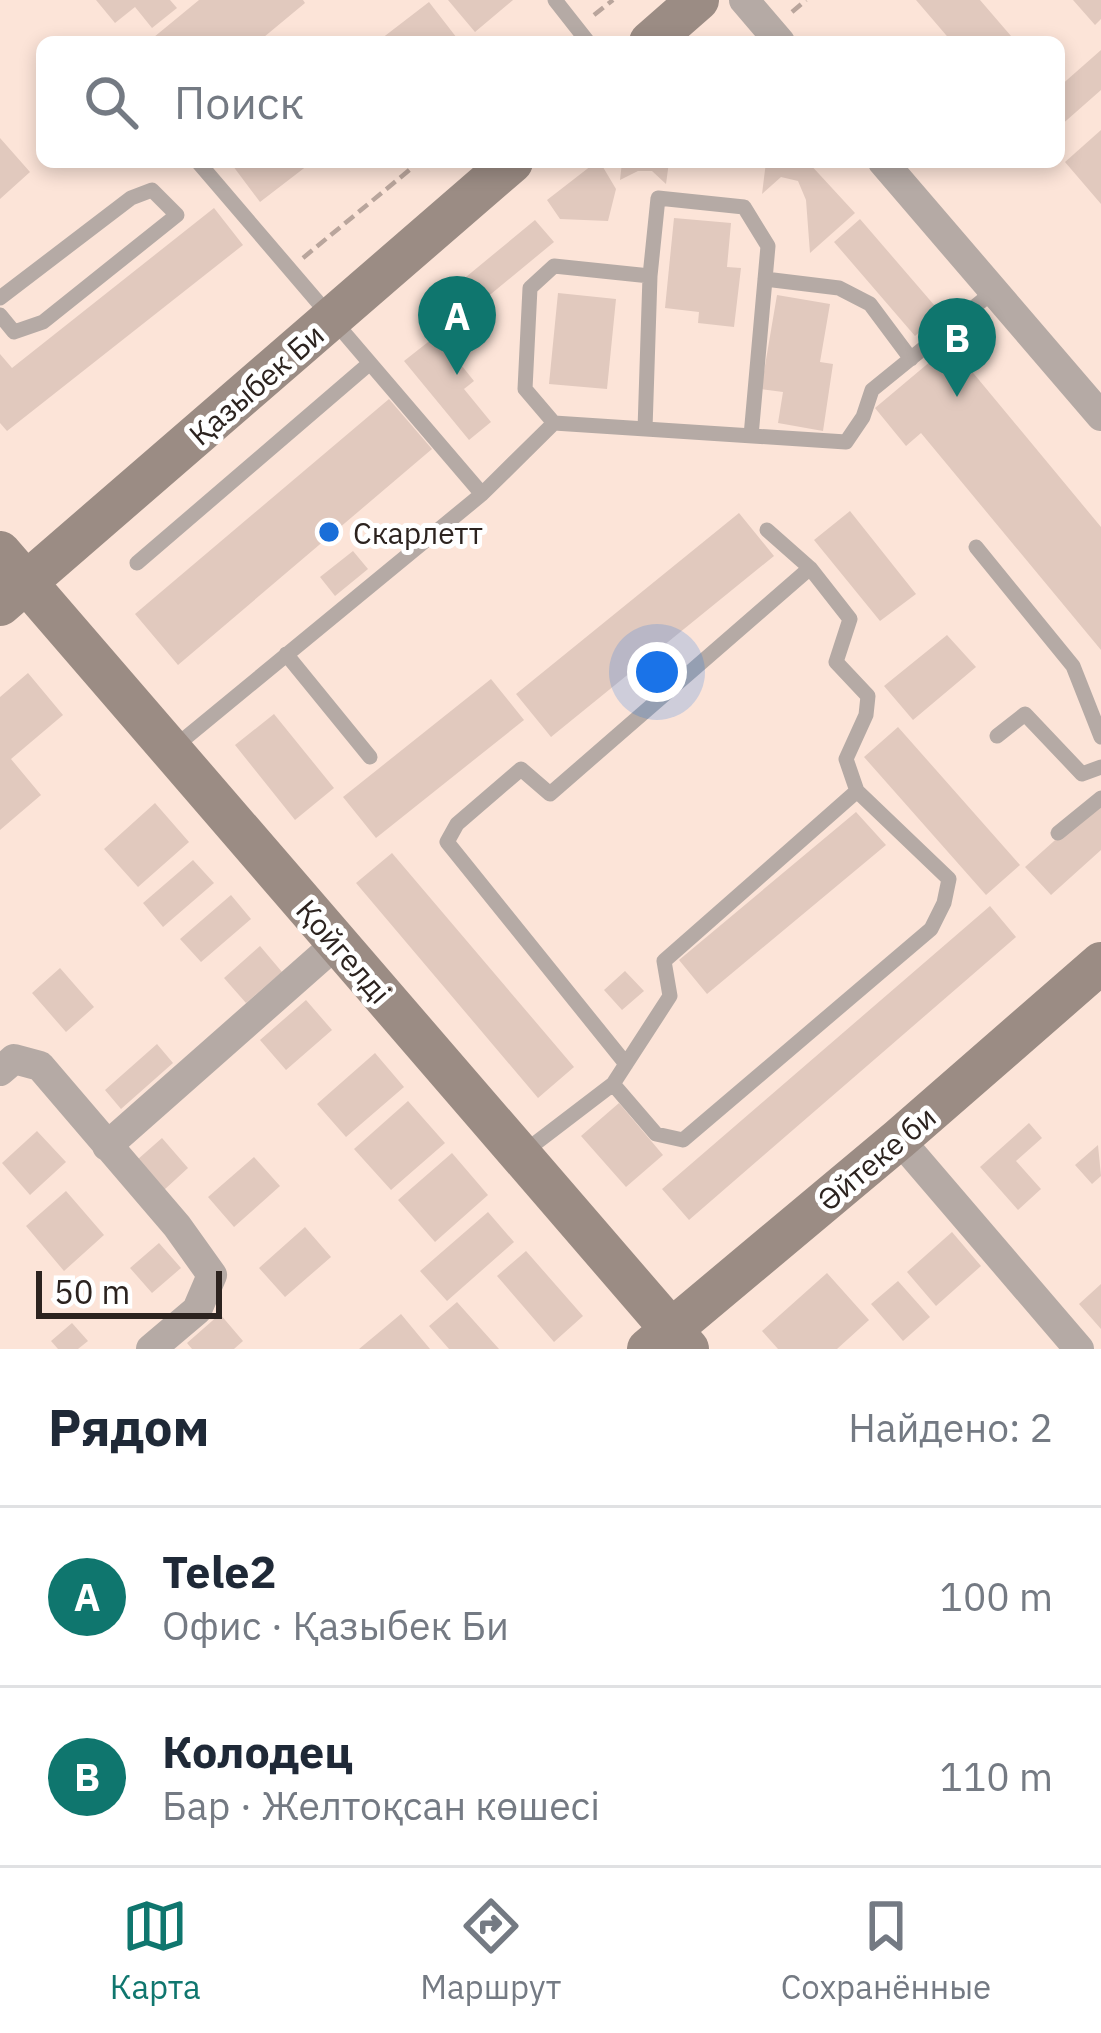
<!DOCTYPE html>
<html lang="ru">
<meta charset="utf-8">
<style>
:root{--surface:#fff;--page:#f2f2f3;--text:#1f2937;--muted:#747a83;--line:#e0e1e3;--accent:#0f766e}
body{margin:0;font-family:"IBM Plex Sans",sans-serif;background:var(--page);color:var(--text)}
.scale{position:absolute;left:36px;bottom:30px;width:186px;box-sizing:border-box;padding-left:12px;border:6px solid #2c231f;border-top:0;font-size:33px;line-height:42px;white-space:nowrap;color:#2c231f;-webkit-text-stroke:9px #fff;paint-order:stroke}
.you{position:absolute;left:657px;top:672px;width:42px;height:42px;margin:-30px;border:9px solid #fff;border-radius:50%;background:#1a73e8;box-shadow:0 0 0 18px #1a73e833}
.badge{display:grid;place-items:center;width:78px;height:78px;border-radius:50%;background:var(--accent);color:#fff;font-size:39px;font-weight:700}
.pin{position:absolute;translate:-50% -99px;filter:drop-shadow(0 3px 6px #0008)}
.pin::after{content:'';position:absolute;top:63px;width:42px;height:36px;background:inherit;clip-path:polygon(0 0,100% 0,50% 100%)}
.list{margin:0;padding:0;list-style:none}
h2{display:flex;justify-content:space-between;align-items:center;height:156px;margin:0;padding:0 48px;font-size:51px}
h2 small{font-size:39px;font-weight:400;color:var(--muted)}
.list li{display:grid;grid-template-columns:78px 1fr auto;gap:36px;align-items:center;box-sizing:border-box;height:180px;padding:0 48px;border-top:3px solid var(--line)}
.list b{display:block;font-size:45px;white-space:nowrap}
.list p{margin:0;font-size:39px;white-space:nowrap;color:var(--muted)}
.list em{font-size:39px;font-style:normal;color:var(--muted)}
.icon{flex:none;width:66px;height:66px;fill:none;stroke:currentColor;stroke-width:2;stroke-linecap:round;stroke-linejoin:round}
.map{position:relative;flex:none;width:1101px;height:1349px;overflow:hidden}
.search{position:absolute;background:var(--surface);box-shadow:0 6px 18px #0003;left:36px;right:36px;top:36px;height:132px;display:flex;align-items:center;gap:30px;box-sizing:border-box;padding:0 42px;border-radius:18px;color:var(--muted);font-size:45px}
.sheet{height:516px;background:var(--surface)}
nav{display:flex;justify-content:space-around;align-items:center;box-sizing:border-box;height:168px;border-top:3px solid var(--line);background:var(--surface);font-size:33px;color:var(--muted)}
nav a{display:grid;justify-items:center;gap:6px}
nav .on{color:var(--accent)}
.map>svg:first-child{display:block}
.building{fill:#e1c9be}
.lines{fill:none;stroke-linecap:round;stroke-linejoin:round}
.path{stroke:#b9a59c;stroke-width:4.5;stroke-dasharray:12 6;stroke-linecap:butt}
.lane{stroke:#b5aaa5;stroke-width:15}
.street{stroke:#b5aaa5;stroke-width:30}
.secondary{stroke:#9b8c84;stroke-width:42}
.poi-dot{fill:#196ed8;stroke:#fff;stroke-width:4.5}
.labels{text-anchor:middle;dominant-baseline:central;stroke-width:10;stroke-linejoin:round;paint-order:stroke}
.street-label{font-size:30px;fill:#2c231f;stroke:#fff}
.poi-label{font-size:30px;fill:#2c231f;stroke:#fff;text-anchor:start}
</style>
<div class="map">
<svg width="1101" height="1349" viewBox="0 0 1101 1349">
<rect width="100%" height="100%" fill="#fce4d8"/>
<path class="building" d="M96 0H170L177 8 152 28 135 7 115 23Z
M199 0H303L305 3 258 42H148Z
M448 0H513L475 32Z
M916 0H980L1011 36 1004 42H952Z
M1073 0H1101V19L1095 25Z
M429 2 460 42H377Z
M1101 50V90L1059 127V87Z
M1101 130V204L1065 162Z
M0 138 30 172 0 199Z
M230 162H312L260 202Z
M596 162H600L616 189 608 221 560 219 547 200Z
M622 162H669L666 184 652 171H638L620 180Z
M766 162H808L855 213 810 253 806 200 798 181 781 177 762 194Z
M214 208 243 245 7 431 0 423V354L12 368Z
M674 218 731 223 727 267 741 268 734 327 698 323 699 312 665 308Z
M860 219 941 313 915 336 834 242Z
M535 220 554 242 445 332 426 310Z
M558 293 616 299 607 389 549 384Z
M777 295 830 304 820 362 833 364 823 431 778 423 783 392 761 389Z
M437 335 474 381 464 389 491 422 469 440 404 361Z
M950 345 1101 527V650L921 433 906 446 875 408Z
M389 399 432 449 178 665 135 614Z
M850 511 916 594 880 621 814 540Z
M739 513 774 556 551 737 516 694Z
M353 551 368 569 335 596 320 577Z
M947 635 976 667 913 720 884 686Z
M28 673 63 715 11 759 41 795 0 830V697Z
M491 679 524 720 376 838 343 797Z
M274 714 334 788 295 820 235 745Z
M898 727 1020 865 986 895 864 757Z
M1101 799V850L1051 895 1025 867Z
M155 803 189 842 138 887 104 849Z
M856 812 886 845 707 994 679 960Z
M392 853 574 1067 538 1098 356 883Z
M193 860 214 883 163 927 143 903Z
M231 895 251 919 201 962 180 939Z
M990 906 1016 937 689 1220 662 1189Z
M260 946 282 972 246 1003 224 978Z
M60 968 94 1007 66 1032 32 993Z
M625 971 644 991 622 1010 604 990Z
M306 1000 332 1030 286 1070 260 1040Z
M157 1044 173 1063 121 1109 105 1090Z
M375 1053 404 1087 346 1137 317 1104Z
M408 1101 445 1143 391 1190 354 1149Z
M619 1103 663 1155 626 1187 581 1136Z
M1029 1123 1042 1138 1016 1161 1041 1189 1018 1210 980 1167Z
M37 1131 66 1162 30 1195 2 1163Z
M162 1138 188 1168 164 1190 137 1160Z
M1098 1145 1101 1176 1092 1184 1075 1165Z
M452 1153 488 1195 435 1242 398 1200Z
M254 1157 280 1186 234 1227 208 1197Z
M66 1191 104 1235 64 1271 26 1226Z
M488 1212 514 1242 447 1301 420 1271Z
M305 1227 331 1257 285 1297 259 1268Z
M952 1232 981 1266 936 1306 907 1272Z
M159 1243 181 1268 152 1293 130 1268Z
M526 1251 583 1316 554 1342 497 1276Z
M827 1273 869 1320 837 1349H778L762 1331Z
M898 1281 930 1317 903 1341 871 1304Z
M1101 1284V1329L1079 1304Z
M457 1302 499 1349H449L429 1326Z
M220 1314 243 1341 234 1349H192L187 1343Z
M401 1314 430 1349H359Z
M72 1323 88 1341 78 1349H58L51 1341Z"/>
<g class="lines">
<path class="path" d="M792 12 806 0
M594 15 613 0
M303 258 419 162"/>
<path class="lane" d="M555 0 588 42
M198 162 482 494
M765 279 839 288 870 304 911 359
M0 298 131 198 152 190 177 215 43 322 14 332 0 315
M554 423 525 389 530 288 554 266 650 276
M645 429 650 276 658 198 744 207 768 246 751 436
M976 547 1073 666 1101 737
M137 563 370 363
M286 654 370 757
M997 736 1025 714 1082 774 1101 767
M172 749 482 494 554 423 846 442 863 417 872 390 994 291
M1058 833 1101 798
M626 1064 447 842 457 824 521 769 550 794 810 568
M613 1084 656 1134 683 1140 931 929 944 903 949 879 857 791 846 759 866 715 868 696 836 662 850 619 810 568 767 530
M524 1152 613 1084 670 996 664 961 857 791"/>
<path class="street" d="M744 0 780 42
M883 162 1101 416
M0 1071 14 1059 40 1066 177 1226 212 1275 197 1310 151 1349
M899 1139 1079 1349
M107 1146 337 943"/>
<path class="secondary" d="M650 42 698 0
M0 552 688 1349
M0 605 512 162
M648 1349 899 1139 1101 963"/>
</g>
<circle class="poi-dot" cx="329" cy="532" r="12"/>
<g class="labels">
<g class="street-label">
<text transform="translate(256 384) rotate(-41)">Қазыбек Би</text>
<text transform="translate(344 951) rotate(49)">Қойгелді</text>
<text transform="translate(876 1158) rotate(-40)">Әйтеке би</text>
</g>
<g class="poi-label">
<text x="353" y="532">Скарлетт</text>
</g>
</g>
</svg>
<div class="scale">50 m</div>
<div class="you"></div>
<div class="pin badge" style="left:457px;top:375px">A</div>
<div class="pin badge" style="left:957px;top:397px">B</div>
<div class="search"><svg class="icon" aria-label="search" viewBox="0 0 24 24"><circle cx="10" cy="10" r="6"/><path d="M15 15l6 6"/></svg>Поиск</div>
</div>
<section class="sheet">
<h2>Рядом<small>Найдено: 2</small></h2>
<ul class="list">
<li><span class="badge">A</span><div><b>Tele2</b><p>Офис · Қазыбек Би</p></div><em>100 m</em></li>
<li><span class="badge">B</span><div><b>Колодец</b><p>Бар · Желтоқсан көшесі</p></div><em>110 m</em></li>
</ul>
</section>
<nav>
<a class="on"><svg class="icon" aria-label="map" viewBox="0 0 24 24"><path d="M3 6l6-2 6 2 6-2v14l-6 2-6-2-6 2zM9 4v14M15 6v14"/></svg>Карта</a>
<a><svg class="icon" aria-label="directions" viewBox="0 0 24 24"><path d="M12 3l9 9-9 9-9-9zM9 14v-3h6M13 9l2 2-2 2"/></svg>Маршрут</a>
<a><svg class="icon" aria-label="saved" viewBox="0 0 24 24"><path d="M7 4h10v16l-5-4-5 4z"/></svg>Сохранённые</a>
</nav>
